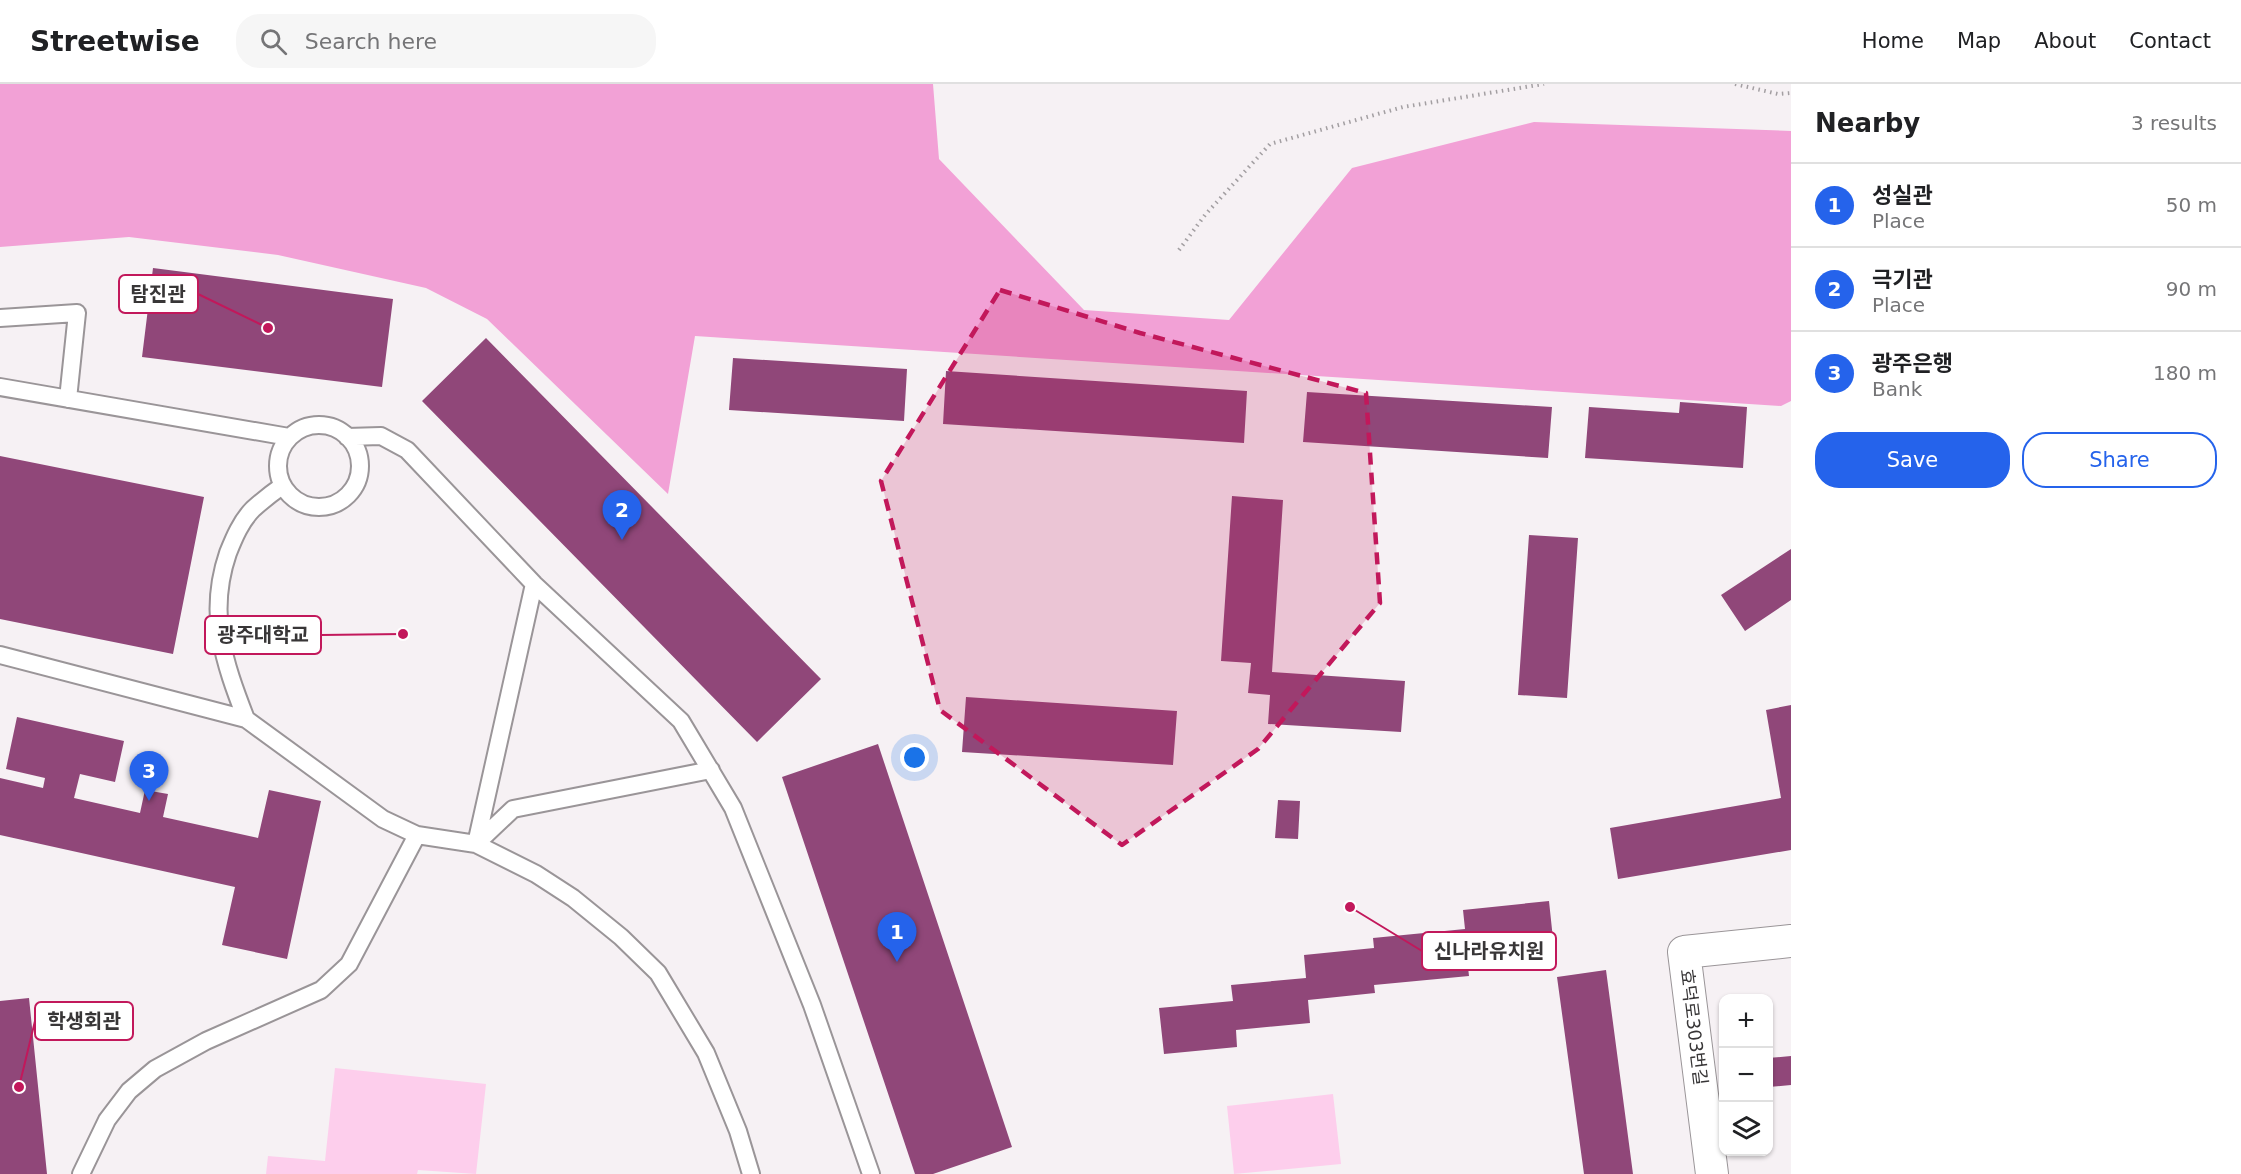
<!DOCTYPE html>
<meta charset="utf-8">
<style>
:root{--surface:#fff;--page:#f6f6f6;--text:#202124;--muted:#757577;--line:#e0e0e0;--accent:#2563eb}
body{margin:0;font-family:"DejaVu Sans","Noto Sans KR",sans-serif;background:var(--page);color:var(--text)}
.controls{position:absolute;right:18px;bottom:18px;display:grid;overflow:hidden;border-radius:12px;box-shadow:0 2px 4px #0004}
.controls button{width:54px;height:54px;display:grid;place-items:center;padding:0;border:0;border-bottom:2px solid var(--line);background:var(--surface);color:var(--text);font:30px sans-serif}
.you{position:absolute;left:915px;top:674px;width:21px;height:21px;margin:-15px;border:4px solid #fff;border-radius:50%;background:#1a73e8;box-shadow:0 0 0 9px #1a73e833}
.badge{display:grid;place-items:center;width:39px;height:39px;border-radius:50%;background:var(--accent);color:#fff;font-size:20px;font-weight:700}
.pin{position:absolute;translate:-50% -50px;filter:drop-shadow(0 2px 3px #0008)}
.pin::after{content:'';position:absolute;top:32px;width:21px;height:18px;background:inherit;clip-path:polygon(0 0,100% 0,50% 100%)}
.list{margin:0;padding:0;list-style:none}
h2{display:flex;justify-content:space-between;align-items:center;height:78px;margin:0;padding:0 24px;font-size:26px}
h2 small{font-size:20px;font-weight:400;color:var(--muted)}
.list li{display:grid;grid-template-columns:39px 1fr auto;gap:18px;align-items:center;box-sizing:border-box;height:84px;padding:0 24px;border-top:2px solid var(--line)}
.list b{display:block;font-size:22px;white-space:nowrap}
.list p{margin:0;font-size:20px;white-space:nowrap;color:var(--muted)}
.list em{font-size:20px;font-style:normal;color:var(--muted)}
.actions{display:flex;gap:12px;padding:18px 24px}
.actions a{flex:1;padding:14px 0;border:2px solid var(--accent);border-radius:24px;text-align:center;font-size:21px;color:var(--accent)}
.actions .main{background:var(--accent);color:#fff}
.icon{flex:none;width:33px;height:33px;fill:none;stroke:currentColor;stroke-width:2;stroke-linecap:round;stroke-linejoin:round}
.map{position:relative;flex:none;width:1791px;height:1090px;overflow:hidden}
header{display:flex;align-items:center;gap:36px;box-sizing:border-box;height:84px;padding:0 30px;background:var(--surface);border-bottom:2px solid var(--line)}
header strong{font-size:28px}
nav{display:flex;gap:33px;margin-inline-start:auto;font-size:21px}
.search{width:420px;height:54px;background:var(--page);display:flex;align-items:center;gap:15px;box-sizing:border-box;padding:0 21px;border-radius:24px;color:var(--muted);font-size:22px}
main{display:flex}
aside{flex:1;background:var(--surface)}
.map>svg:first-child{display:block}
.green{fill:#fdceec}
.forest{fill:#f2a1d6}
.building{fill:#904779}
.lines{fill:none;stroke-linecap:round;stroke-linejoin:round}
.lane-casing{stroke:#9a9598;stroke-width:20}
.street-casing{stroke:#9a9598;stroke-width:34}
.path{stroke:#a39fa2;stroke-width:4;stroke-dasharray:1.5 4.5;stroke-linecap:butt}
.lane{stroke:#fff;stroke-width:16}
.street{stroke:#fff;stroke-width:32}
.marked{fill:#c2185b;fill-opacity:0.2;stroke:#c2185b;stroke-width:4.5;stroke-dasharray:12 8;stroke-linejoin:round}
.labels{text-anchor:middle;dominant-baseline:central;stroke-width:6;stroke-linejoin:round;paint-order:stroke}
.street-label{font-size:18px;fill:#383637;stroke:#fff}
.leader{fill:none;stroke:#c2185b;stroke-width:2}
.callout-dot{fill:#c2185b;stroke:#fff;stroke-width:2}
.callout{fill:#fff;stroke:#c2185b;stroke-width:2}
.callout-label{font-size:20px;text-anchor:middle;font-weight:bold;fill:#383637}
</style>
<header>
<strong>Streetwise</strong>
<div class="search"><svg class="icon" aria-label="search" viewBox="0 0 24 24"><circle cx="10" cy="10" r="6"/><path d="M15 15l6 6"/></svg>Search here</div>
<nav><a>Home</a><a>Map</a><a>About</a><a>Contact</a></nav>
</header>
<main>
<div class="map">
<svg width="1791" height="1090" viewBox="0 0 1791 1090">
<rect width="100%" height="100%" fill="#f6f1f4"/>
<path class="green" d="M335 984 486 1000 476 1090 418 1086 417 1090H266L268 1072 325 1077Z
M1333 1010 1341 1080 1234 1090 1227 1022Z"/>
<path class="forest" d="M0 0H933L939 75 1084 226 1229 236 1352 84 1534 38 1791 47V317L1781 322 695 252 668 410 487 235 426 204 278 171 129 153 0 163Z"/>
<path class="building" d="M153 184 393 215 382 303 142 273Z
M486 254 821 595 757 658 422 317Z
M733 274 907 285 904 337 729 326Z
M946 287 1247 307 1244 359 943 340Z
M1307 308 1552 323 1548 374 1303 358Z
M1680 318 1747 323 1743 384 1585 374 1589 323 1679 329Z
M0 372 204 413 173 570 0 535Z
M1232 412 1283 416 1272 588 1405 597 1401 648 1268 640 1270 611 1248 609 1251 579 1221 577Z
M1529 451 1578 454 1567 614 1518 611Z
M1791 465V516L1745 547 1721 511Z
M966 613 1177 627 1173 681 962 668Z
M1791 621V766L1618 795 1610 744 1781 714 1766 626Z
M17 633 124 657 115 698 80 690 74 714 140 729 145 706 168 710 163 733 258 754 269 706 321 717 287 875 222 861 235 803 0 751V694L43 704 45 694 6 685Z
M878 660 1012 1063 933 1090H915L782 693Z
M1278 716 1300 717 1298 755 1275 754Z
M1549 817 1555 874 1468 883 1469 892 1374 901 1375 909 1308 916 1310 939 1236 946 1237 963 1164 970 1159 924 1233 917 1231 901 1306 894 1304 871 1374 864 1373 854 1465 845 1463 826Z
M1606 886 1633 1090H1584L1557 893Z
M29 914 47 1090H0V917Z
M1791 972V1001L1769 1003 1768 974Z"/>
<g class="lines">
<g class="lane-casing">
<path id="lane" d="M0 234 77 229 68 315
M0 303 289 353
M278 382a41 41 0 1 1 82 0a41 41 0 1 1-82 0Z
M347 353 381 352 407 366 534 500 681 637 733 724 812 921 871 1090
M0 571 246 635 383 735 417 751 476 760 536 790 573 814 621 853 658 889 706 969 738 1047 751 1090
M246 635C224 578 207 530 228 469 234 454 241 437 253 425 262 417 272 409 282 402
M476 760 534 500
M476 760 513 725 711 686
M81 1090 107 1036 129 1007 155 985 206 957 321 906 349 880 417 751"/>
</g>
<g class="street-casing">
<path id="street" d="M1712 1090 1684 868 1791 857"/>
</g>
<path class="path" d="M1735 0 1778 10 1791 9
M1179 166 1205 131 1270 60 1403 23 1544 0"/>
<use href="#lane" class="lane"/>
<use href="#street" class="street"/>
</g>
<path class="marked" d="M1000 206 1140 249 1366 309 1380 519 1258 665 1122 761 940 626 881 397Z"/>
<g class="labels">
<g class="street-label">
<text transform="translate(1694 943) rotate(83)">효덕로303번길</text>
</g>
</g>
<path class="leader" d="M268 244L198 210M403 550L321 551M1350 823L1422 867M19 1003L35 937"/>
<g class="callout-dot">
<circle cx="268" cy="244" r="6"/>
<circle cx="403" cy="550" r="6"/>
<circle cx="1350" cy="823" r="6"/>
<circle cx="19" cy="1003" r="6"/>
</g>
<g class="callout">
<rect x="119" y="191" width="79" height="38" rx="6"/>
<rect x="205" y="532" width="116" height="38" rx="6"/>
<rect x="1422" y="848" width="134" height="38" rx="6"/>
<rect x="35" y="918" width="98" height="38" rx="6"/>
</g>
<g class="callout-label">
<text x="158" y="217">탐진관</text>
<text x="263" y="558">광주대학교</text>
<text x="1489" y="874">신나라유치원</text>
<text x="84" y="944">학생회관</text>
</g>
</svg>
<div class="controls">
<button>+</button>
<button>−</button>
<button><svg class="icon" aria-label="layers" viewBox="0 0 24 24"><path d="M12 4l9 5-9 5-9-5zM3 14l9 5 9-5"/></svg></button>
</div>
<div class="you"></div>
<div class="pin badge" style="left:897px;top:878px">1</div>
<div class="pin badge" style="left:622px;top:456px">2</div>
<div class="pin badge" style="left:149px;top:717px">3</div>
</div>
<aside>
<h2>Nearby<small>3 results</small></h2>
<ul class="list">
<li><span class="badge">1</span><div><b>성실관</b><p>Place</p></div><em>50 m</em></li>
<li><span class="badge">2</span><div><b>극기관</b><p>Place</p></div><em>90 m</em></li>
<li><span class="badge">3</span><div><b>광주은행</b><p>Bank</p></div><em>180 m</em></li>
</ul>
<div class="actions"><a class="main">Save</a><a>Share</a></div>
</aside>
</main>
